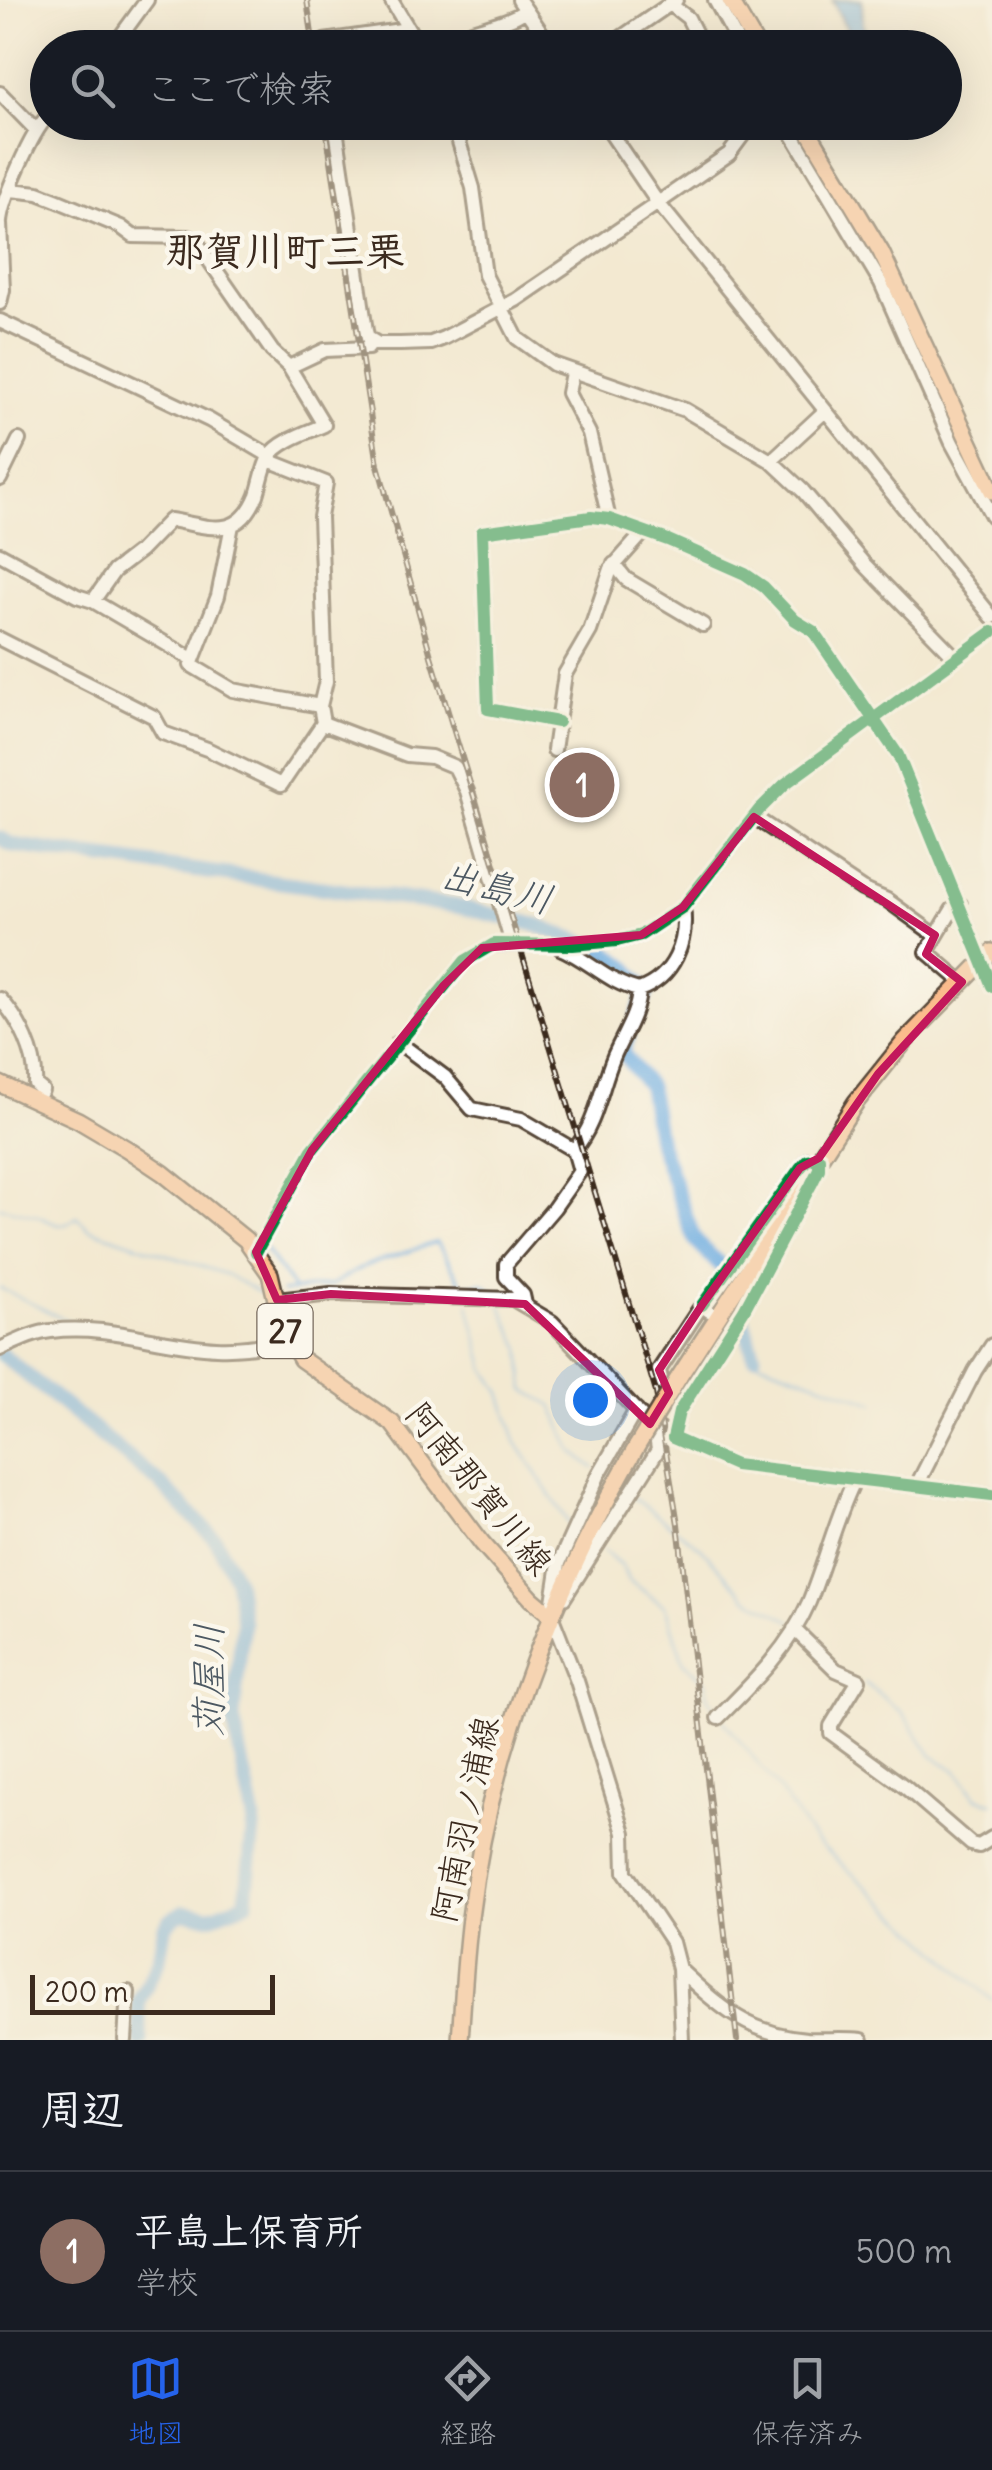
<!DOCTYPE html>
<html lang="ja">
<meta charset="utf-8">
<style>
:root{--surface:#171b24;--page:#242831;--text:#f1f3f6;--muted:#9ea1a6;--line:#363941;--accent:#2563eb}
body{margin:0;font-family:Delius,"Klee One",sans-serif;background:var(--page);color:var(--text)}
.scale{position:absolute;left:30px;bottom:25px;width:245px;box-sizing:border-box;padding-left:10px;border:5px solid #3b2a1e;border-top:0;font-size:28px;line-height:35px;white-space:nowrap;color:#3b2a1e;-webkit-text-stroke:8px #fbf7ec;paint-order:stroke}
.you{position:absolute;left:590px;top:1400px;width:35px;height:35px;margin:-25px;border:8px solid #fff;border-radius:50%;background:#1a73e8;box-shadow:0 0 0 15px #1a73e833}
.badge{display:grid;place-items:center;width:65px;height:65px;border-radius:50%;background:var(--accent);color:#fff;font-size:32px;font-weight:700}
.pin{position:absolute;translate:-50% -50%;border:5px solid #fff;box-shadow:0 2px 10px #0006}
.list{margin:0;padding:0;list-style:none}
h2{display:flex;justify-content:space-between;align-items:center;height:130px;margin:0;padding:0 40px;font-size:42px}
h2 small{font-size:32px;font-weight:400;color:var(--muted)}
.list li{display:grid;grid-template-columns:65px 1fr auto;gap:30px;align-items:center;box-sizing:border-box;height:160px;padding:0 40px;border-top:2px solid var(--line)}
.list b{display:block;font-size:38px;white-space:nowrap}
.list p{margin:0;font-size:32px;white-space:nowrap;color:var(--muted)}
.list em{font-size:32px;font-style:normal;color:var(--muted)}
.icon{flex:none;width:55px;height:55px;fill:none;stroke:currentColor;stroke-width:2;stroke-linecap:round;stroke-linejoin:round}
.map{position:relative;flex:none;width:992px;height:2040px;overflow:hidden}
.search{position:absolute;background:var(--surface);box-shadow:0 10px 40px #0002;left:30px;right:30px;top:30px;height:110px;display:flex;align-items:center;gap:25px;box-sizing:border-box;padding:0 35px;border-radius:55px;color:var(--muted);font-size:38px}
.sheet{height:290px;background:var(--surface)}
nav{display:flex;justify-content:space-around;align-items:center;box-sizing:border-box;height:140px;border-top:2px solid var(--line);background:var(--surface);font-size:28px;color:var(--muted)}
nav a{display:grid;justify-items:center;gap:5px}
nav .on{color:var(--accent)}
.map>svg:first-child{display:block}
.water{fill:#6dace0;stroke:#546b7f;stroke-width:2.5}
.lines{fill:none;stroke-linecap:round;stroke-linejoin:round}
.stream{stroke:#6dace0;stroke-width:2.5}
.river{stroke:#6dace0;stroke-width:15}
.minor-casing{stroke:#574739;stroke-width:18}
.major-casing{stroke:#574739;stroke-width:20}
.minor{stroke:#fff;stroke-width:12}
.major{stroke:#fbbb8c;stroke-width:15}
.rail-casing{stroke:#3b2a1e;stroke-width:6}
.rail{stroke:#fbf7ec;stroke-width:2.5;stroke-dasharray:8;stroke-linecap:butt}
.major-bridge-casing{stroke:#574739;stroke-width:20;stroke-linecap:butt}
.major-bridge{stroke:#fbbb8c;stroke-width:15}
.cycleway-casing{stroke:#fbf7ec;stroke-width:19}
.cycleway{stroke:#00873e;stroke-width:12}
.marked{fill:none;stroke:#c2185b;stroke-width:8;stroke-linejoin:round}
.labels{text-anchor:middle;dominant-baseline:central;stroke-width:9;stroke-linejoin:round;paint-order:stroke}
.shield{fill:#fbf7ec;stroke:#75685c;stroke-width:2.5}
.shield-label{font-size:32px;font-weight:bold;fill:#3b2a1e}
.street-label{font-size:35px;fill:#3b2a1e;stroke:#fbf7ec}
.water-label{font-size:38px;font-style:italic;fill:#4c5862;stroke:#fbf7ec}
.quarter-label{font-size:40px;font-weight:bold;fill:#3b2a1e;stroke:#fbf7ec}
</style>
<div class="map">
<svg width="992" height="2040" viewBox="0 0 992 2040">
<rect width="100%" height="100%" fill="#fbf7ec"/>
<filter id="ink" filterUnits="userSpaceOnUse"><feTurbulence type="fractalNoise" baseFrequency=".01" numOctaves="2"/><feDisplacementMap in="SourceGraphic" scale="20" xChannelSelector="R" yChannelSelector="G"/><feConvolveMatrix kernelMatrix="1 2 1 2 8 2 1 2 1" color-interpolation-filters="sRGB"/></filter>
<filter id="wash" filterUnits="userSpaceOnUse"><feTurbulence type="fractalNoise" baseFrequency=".0048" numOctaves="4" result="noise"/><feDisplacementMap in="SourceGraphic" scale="40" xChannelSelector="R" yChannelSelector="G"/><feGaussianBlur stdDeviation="2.25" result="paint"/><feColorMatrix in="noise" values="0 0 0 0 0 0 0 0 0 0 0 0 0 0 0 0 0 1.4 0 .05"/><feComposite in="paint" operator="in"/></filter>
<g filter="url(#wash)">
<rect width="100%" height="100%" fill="#f3e9d1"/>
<path class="water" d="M832 0H862L863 25 872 47H856Z"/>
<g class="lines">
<path class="stream" d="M0 1207 35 1215 58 1225 67 1224 77 1217 89 1229 228 1275 264 1296 270 1295
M265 1249 293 1288
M0 1288 76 1325
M438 1290 483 1283 492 1291
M282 1292 331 1285 365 1266 437 1242 466 1291
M469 1305 485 1368 501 1393 516 1441 569 1524
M501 1306 521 1349 525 1390 552 1405 572 1451 594 1468
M754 1355 758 1361 875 1403
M634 1498 701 1548 746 1597 791 1621
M603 1550 622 1566 628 1580 665 1606 683 1661 706 1682 708 1696 716 1711
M865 1683 903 1713 932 1756 957 1771 977 1798 992 1802
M724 1721 775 1784 813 1838 992 2000"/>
<path class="river" d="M0 838 13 845 61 852 455 906 529 923 601 948 626 967 647 991 637 1016
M628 1037 622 1052 649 1087 658 1139 693 1236C702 1253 719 1258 728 1276
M739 1307 754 1355
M0 1353 163 1486 216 1540 236 1580 243 1623 233 1718 254 1819 246 1903 211 1916 183 1912 171 1919 164 1929 159 1960 138 2002 141 2040"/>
</g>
</g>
<g filter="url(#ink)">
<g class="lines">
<g class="minor-casing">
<path id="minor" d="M391 0 420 48
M519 0 552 48
M715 0 741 48
M670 4 688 18 703 48
M112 48 147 0
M325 48 324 41 408 29
M441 48C464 26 499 29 526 10
M606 48 676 0
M0 93 36 130
M335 122 366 331 368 338 378 344H400L431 343 444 338 516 300 658 203 603 122
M453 122 473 188 485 275 517 338 553 364 685 410 771 461 803 491 865 565 956 658
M741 122 746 131 729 154 658 203 992 617
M785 122 881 283 952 443 992 516
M11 190 38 193 56 200 121 227 133 236 189 237 195 240 272 351 289 367 325 350 368 348 372 342
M0 222C1 202 32 131 48 116
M0 224 3 290 0 303
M0 321 209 420 270 456
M572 373 568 393 589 433 609 519
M771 461 825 411
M0 479 19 440
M232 525 218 596 191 665 233 690 320 706
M0 554 77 596 93 601 192 659
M614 564 626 579 703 625
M93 601 114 571 140 551 170 520C208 526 238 542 257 495 261 483 263 468 269 457 279 441 308 432 324 425L289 367
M0 639 154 717 163 733 207 749 281 785 323 723 320 706 326 681 320 517 326 483 268 460
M558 722 488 709 482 532 591 517 609 519 668 540 745 574 764 587 795 620 813 631 898 755 992 986
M323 723 407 755 431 757 455 767 467 791 512 944
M554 750 565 674 590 631 611 569 643 533
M754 817 862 889 887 900 935 935
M960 904 952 910 927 952 962 982
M560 948C589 960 608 983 639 990 674 977 688 942 683 907
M0 999C20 1020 37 1055 35 1084L42 1090 37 1100
M398 1042 445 1077 472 1109 521 1119 574 1150 580 1171 554 1208 506 1264V1277L523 1295 525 1304
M574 1150C597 1123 600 1089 614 1056 623 1035 638 1014 639 990
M256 1252 312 1150 465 961 494 944 573 945 617 941 641 935 683 907 759 810 785 784 992 632
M277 1300 331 1294 513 1299 552 1322 644 1419 673 1438
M702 1305 800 1168 807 1160 819 1158V1169L811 1185 744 1310 679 1412 673 1438 735 1465 992 1495
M0 1349C16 1342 33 1333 51 1331 133 1321 200 1368 287 1338
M674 1401 662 1383 659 1370 702 1305 709 1311
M636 1410 599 1474 559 1563 551 1615 577 1681 624 1833 625 1872 672 1942 679 1969 682 2040
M917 1485 975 1371 992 1345
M564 1598 658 1450 655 1428
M794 1629 836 1670 859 1680 831 1726V1733L905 1787 971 1844 979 1846 992 1838
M718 1718C753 1683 789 1648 809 1602 826 1561 835 1519 855 1479
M679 1969C720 2007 748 2034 807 2039 825 2040 844 2038 862 2040
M125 2040 128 1992"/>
</g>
<g class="major-casing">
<path id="major" d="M730 0 758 48
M803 122 881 252 992 491
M0 1084 78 1120 127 1149 163 1173 246 1240 270 1274 282 1325 301 1359 392 1423 482 1543 532 1599 551 1615
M679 1377 856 1102 905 1041 992 952
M460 2040C463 1999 465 1958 470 1918 490 1750 553 1591 637 1446"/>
</g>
<use href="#minor" class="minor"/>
<use href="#major" class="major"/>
<g class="rail-casing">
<path id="rail" d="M307 0 314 48
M325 122 378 465 431 656 656 1392 678 1524 737 2040"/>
</g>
<use href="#rail" class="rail"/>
<g class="major-bridge-casing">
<path id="major-bridge" d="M637 1446 679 1377"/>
</g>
<use href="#major-bridge" class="major-bridge"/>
<g class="cycleway-casing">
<path id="cycleway" d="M558 722 488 709 482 532 591 517 609 519 668 540 745 574 764 587 795 620 813 631 898 755 992 986
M256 1252 312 1150 465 961 494 944 573 945 617 941 641 935 683 907 759 810 785 784 992 632
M702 1305 800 1168 807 1160 819 1158V1169L811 1185 744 1310 679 1412 673 1438 735 1465 992 1495"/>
</g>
<use href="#cycleway" class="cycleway"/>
</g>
</g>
<path d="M0 0H992V2040H0ZM754 817 935 935 926 954 962 982 878 1074 819 1158 800 1168 702 1305 659 1370 669 1393 650 1424 525 1304 331 1294 277 1300 256 1252 312 1150 444 985 482 948 641 935 683 907Z" fill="#f3e9d1" fill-opacity=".55" fill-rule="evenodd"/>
<path class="marked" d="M754 817 935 935 926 954 962 982 878 1074 819 1158 800 1168 702 1305 659 1370 669 1393 650 1424 525 1304 331 1294 277 1300 256 1252 312 1150 444 985 482 948 641 935 683 907Z"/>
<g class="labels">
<rect class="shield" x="257.5" y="1304" width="55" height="54" rx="8"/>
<g class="shield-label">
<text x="285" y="1331">27</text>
</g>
<g class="street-label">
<text transform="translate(480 1488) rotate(51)">阿南那賀川線</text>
<text transform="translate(464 1819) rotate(-78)">阿南羽ノ浦線</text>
</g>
<g class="water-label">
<text transform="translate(497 887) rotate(14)">出島川</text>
<text transform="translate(208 1680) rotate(-90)">苅屋川</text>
</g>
<g class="quarter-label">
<text x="285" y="251">那賀川町三栗</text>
</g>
</g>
</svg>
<div class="scale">200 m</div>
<div class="you"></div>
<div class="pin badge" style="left:582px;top:785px;background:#8d6e63">1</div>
<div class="search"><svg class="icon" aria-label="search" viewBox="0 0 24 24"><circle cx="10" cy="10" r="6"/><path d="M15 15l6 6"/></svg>ここで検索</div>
</div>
<section class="sheet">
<h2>周辺<small></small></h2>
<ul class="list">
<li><span class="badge" style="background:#8d6e63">1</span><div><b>平島上保育所</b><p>学校</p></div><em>500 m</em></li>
</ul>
</section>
<nav>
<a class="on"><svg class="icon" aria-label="map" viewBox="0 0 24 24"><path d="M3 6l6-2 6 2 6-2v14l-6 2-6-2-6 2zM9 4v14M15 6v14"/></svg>地図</a>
<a><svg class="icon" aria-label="directions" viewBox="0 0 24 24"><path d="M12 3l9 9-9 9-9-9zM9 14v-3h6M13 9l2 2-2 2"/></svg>経路</a>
<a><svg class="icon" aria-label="saved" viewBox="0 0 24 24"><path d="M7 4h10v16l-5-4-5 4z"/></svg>保存済み</a>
</nav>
